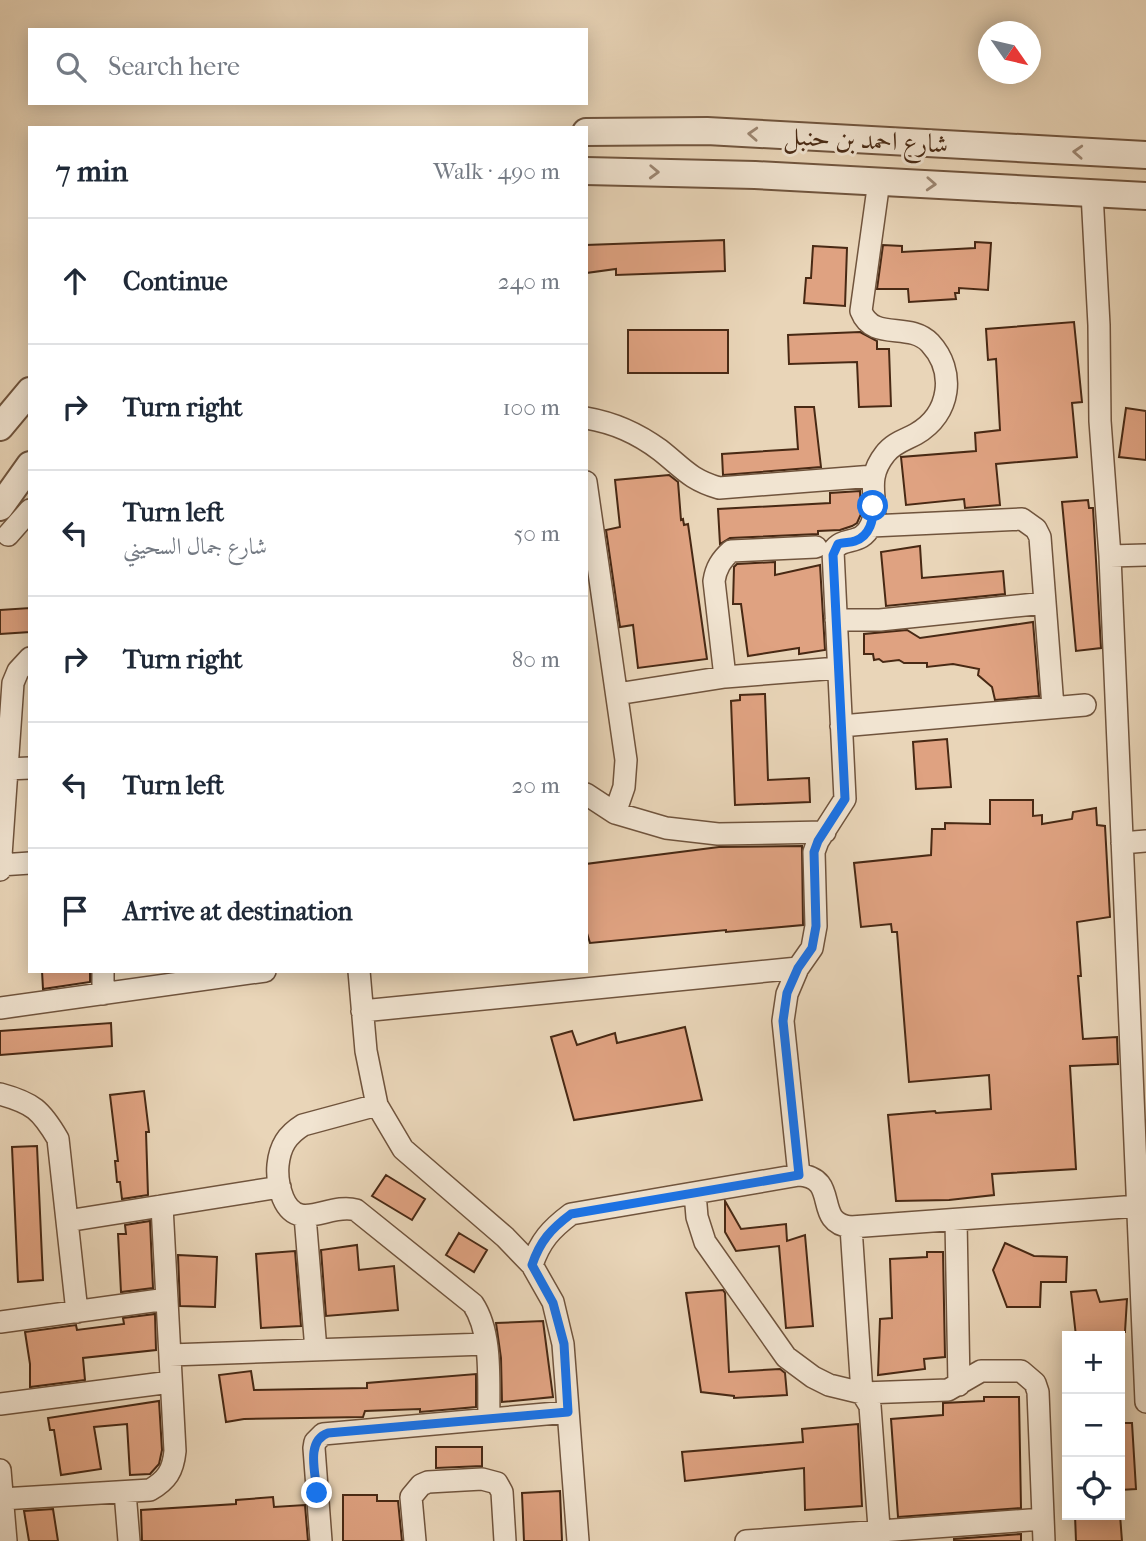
<!DOCTYPE html>
<meta charset="utf-8">
<style>
:root{--surface:#fff;--page:#f2f2f3;--text:#1f2937;--muted:#747a83;--line:#e0e1e3}
body{margin:0;font-family:"IM FELL French Canon",Amiri,serif;background:var(--page);color:var(--text)}
.controls{position:absolute;right:21px;bottom:21px;display:grid;overflow:hidden;border-radius:0px;box-shadow:0 4px 18px #0003}
.controls button{width:63px;height:63px;display:grid;place-items:center;padding:0;border:0;border-bottom:2px solid var(--line);background:var(--surface);color:var(--text);font:35px sans-serif}
.compass{position:absolute;left:978px;top:21px;width:63px;height:63px;border-radius:50%;background:var(--surface);box-shadow:0 4px 18px #0003;rotate:124deg}
.stop{position:absolute;width:21px;height:21px;margin:-16px;border:5px solid #1a73e8;border-radius:50%;background:#fff}
.stop.end{background:#1a73e8;border-color:#fff;box-shadow:0 2px 7px #0008}
.list{margin:0;padding:0;list-style:none}
h2{display:flex;justify-content:space-between;align-items:center;height:91px;margin:0;padding:0 28px;font-size:30px}
h2 small{font-size:23px;font-weight:400;color:var(--muted)}
.list li{display:grid;grid-template-columns:46px 1fr auto;gap:21px;align-items:center;box-sizing:border-box;height:126px;padding:0 28px;border-top:2px solid var(--line)}
.list b{display:block;font-size:26px;white-space:nowrap}
.list p{margin:0;font-size:23px;white-space:nowrap;color:var(--muted)}
.list em{font-size:23px;font-style:normal;color:var(--muted)}
.icon{flex:none;width:38px;height:38px;fill:none;stroke:currentColor;stroke-width:2;stroke-linecap:round;stroke-linejoin:round}
.map{position:relative;flex:none;width:1146px;height:1541px;overflow:hidden}
.search{position:absolute;background:var(--surface);box-shadow:0 4px 18px #0003;left:28px;top:28px;width:560px;height:77px;display:flex;align-items:center;gap:18px;box-sizing:border-box;padding:0 24px;border-radius:0px;color:var(--muted);font-size:26px}
.panel{position:absolute;background:var(--surface);box-shadow:0 4px 18px #0003;left:28px;top:126px;width:560px;height:847px;border-radius:0px}
.map>svg:first-child{display:block}
.building{fill:#dfa281;stroke:#482914;stroke-width:2}
.lines{fill:none;stroke-linecap:round;stroke-linejoin:round}
.minor-casing{stroke:#70543d;stroke-width:24}
.tertiary-casing{stroke:#70543d;stroke-width:30}
.minor{stroke:#f1e4d1;stroke-width:21}
.tertiary{stroke:#f1e4d1;stroke-width:26}
.oneway{stroke:#9c8672}
.route{stroke:#1a73e8;stroke-width:9}
.labels{text-anchor:middle;dominant-baseline:central;stroke-width:6;stroke-linejoin:round;paint-order:stroke}
.street-label{font-size:26px;fill:#482914;stroke:#f1e4d1}
</style>
<div class="map">
<svg width="1146" height="1541" viewBox="0 0 1146 1541">
<rect width="100%" height="100%" fill="#e9d5b8"/>
<filter id="stains"><feTurbulence type="fractalNoise" baseFrequency=".00286" numOctaves="4"/><feColorMatrix values="0 0 0 0 .2 0 0 0 0 .09 0 0 0 0 .02 0 0 0 .5 -.17"/></filter>
<radialGradient id="worn" r=".72"><stop offset=".6" stop-color="#630" stop-opacity="0"/><stop offset="1" stop-color="#630" stop-opacity=".3"/></radialGradient>
<path class="building" d="M724 240 725 271 616 275V269L586 273V245Z
M975 242 991 243 988 290 959 288V293H955L956 299 909 302 908 289H877L883 245 902 246V252L975 248Z
M813 246 847 248 845 306 804 303 806 278H811Z
M1074 322 1082 402 1072 403 1077 457 996 464 1000 505 965 508 964 499 906 505 901 457 976 451 975 433 1000 430 996 359 988 360 986 329Z
M628 330H728V373H628Z
M860 332 877 341V349H889L891 406 859 407 857 362 789 364 788 335Z
M795 407H814L821 467 723 475 722 454 798 449Z
M1126 408 1146 411V460L1119 457Z
M669 475 678 482 681 520 683 519 684 525 688 524 707 659 638 668 633 625 620 627 606 530 620 527 615 480Z
M860 491 861 514 857 523 852 526 840 530 818 531V534L730 538 720 544 718 509 830 503V493Z
M1088 500 1089 508H1093L1101 648 1076 651 1062 502Z
M920 546 922 578 1003 571 1005 594 886 606 881 552Z
M775 562V575L820 565 825 650 799 654V648L748 656 741 604H733L734 567 737 564Z
M30 608V632L0 634V610Z
M1033 622 1039 696 995 700 992 687 978 675 979 669 953 664 927 667V663H904L899 660 883 662 879 659 874 660 873 654H864V634L907 630 920 638Z
M765 694 768 780 809 778 810 802 735 805 731 701 740 700V695Z
M947 739 951 787 916 789 913 742Z
M990 800H1033V816L1042 815V824L1072 819 1073 812 1096 808 1097 825 1105 826 1110 917 1077 922 1081 976H1078L1083 1039 1117 1037 1118 1064 1070 1066 1076 1169 992 1174 994 1195 949 1200 896 1201 888 1115 935 1111 936 1113 991 1109 989 1075 909 1082 897 932H892L891 924 861 927 854 863 931 855 932 829H945V823L990 824Z
M802 846 803 925 726 932V930L590 943 586 930V864L719 847Z
M42 971H90V982L43 989Z
M111 1023 112 1046 0 1055V1031Z
M685 1027 702 1100 574 1120 551 1037 572 1031 577 1045 615 1033 617 1043Z
M144 1091 149 1132H146L148 1195 122 1199 120 1182H117L115 1161H118L110 1095Z
M37 1146 43 1280 18 1282 12 1147Z
M386 1175 425 1199 412 1220 372 1196Z
M725 1201 741 1229 786 1224 787 1241 805 1235 813 1326 786 1328 779 1246 736 1251 725 1232Z
M150 1221 153 1288 121 1292 118 1234H126L125 1225Z
M459 1233 487 1250 474 1272 446 1255Z
M1005 1243 1034 1256 1067 1257 1066 1282H1041L1040 1307H1007L993 1270Z
M357 1245 359 1270 394 1266 398 1310 326 1316 321 1250Z
M295 1251 301 1326 261 1328 256 1254Z
M927 1252H943L945 1357 924 1359 925 1369 878 1375 880 1319 892 1318 890 1259 927 1257Z
M178 1255 217 1257 215 1307 180 1306Z
M723 1290 725 1293 729 1372 780 1369 785 1373 787 1395 734 1398V1396L701 1392 686 1293Z
M1096 1290 1100 1302 1127 1299 1125 1332H1105V1336H1076L1071 1292Z
M155 1314 156 1350 83 1358 85 1380 30 1387V1364L25 1332 76 1325 77 1330 124 1324 123 1318Z
M543 1321 553 1397 502 1402 501 1358 496 1323Z
M251 1371 254 1390 367 1388V1383L476 1374V1407L420 1412V1409L365 1411 363 1417 244 1419 226 1422 219 1375Z
M984 1397H1019L1021 1508 898 1517 891 1419 943 1415V1403L984 1401Z
M159 1401 162 1450 159 1464 150 1474 130 1475 127 1424 94 1427 101 1469 61 1475 54 1430H50L48 1418Z
M1120 1423H1132L1136 1489 1120 1490Z
M858 1424 862 1506 805 1510 804 1468 685 1481 682 1452 803 1442 802 1429Z
M436 1447H482V1466L436 1468Z
M560 1491 562 1541H524L522 1493Z
M343 1495H377V1501H398L402 1541H343Z
M273 1497 274 1507 305 1505 308 1541H142L141 1510 236 1504V1500Z
M53 1509 58 1541H29L24 1511Z
M1075 1515H1120L1122 1541H1076Z
M1021 1534V1541H954V1539Z"/>
<g class="lines">
<g class="minor-casing">
<path id="minor" d="M1092 193 1099 325 1100 421 1110 556 1146 1402
M586 418C615 423 637 433 660 450 683 468 689 479 719 488L874 476
M586 482 626 760 624 787 615 813
M871 526 1022 519 1036 529 1040 537 1053 707
M8 535 30 510
M1110 556 1146 555
M836 620H880L1045 603
M725 677 714 581C716 568 721 560 731 551L816 547
M617 694 725 677 838 668
M841 726 1085 705
M6 769 30 768
M586 794 615 813 666 828 718 834 825 832
M1122 843 1146 841
M0 865 30 863
M0 870 13 683 18 671 30 658
M103 971V994
M359 971 366 1051 377 1105 403 1149 505 1237 532 1265 553 1302 563 1344 578 1541
M0 1008 265 971
M362 1011 798 968
M0 1094C33 1103 41 1110 58 1139L77 1312
M377 1105 303 1125C287 1135 280 1146 278 1165 277 1176 279 1188 283 1198 298 1234 329 1202 356 1210L473 1304C493 1334 488 1383 489 1419
M799 1175 783 1021 787 994 798 968 812 948 816 926 814 852 818 841 845 799 833 551C843 535 861 547 871 525 882 502 862 483 885 454 893 443 905 440 916 434 951 414 956 371 930 343 909 321 873 342 861 311L879 181
M695 1193 697 1217 705 1242 786 1357 813 1377 829 1385 862 1393 948 1390 981 1371H1021L1035 1383 1038 1392 1044 1541
M305 1216 316 1350
M956 1220 959 1385
M67 1221 280 1187
M851 1227 862 1393 870 1406 880 1541
M532 1265C540 1241 551 1229 571 1214L799 1175C841 1178 812 1223 851 1227L1138 1206
M0 1322 167 1299
M170 1355 486 1344
M0 1404 171 1382
M0 1470 6 1541
M125 1492 129 1541
M2 1499 150 1490C167 1480 173 1471 175 1451L162 1206
M321 1541 314 1448 315 1442 323 1434 568 1412
M415 1541 411 1497 421 1485 428 1482 482 1479 497 1483 502 1492 505 1541
M746 1541 1043 1519"/>
</g>
<g class="tertiary-casing">
<path id="tertiary" d="M586 132 707 131 1146 155
M586 171 755 175 1146 196
M0 427 30 391
M0 507 30 465"/>
</g>
<use href="#minor" class="minor"/>
<use href="#tertiary" class="tertiary"/>
</g>
<defs><path id="oneway-chevron" d="M-2-3.5L2.5 0L-2 3.5" fill="none" stroke-width="1.6" stroke-linecap="round" stroke-linejoin="round" transform="scale(1.75)"/></defs>
<g class="oneway">
<use href="#oneway-chevron" transform="translate(753 134) rotate(-177)"/>
<use href="#oneway-chevron" transform="translate(1078 152) rotate(-177)"/>
<use href="#oneway-chevron" transform="translate(654 172) rotate(2)"/>
<use href="#oneway-chevron" transform="translate(931 184) rotate(3)"/>
</g>
<g class="lines">
<path class="route" d="M317 1493C316 1474 305 1441 328 1433L568 1412 564 1344 553 1303 532 1265C540 1241 551 1229 571 1214L799 1175 783 1021 787 993 798 968 812 948 816 926 814 852 818 841 845 799 833 555 838 544C844 542 850 543 855 541 870 536 874 519 873 506"/>
</g>
<g class="labels">
<g class="street-label">
<text transform="translate(866 140) rotate(3)">شارع احمد بن حنبل</text>
</g>
</g>
<rect width="100%" height="100%" filter="url(#stains)"/>
<rect width="100%" height="100%" fill="url(#worn)"/>
</svg>
<div class="controls">
<button>+</button>
<button>−</button>
<button><svg class="icon" aria-label="locate" viewBox="0 0 24 24"><circle cx="12" cy="12" r="6"/><path d="M12 2v4M12 18v4M2 12h4M18 12h4"/></svg></button>
</div>
<svg class="compass" viewBox="-18 -18 36 36"><path d="M0-13l5 13h-10z" fill="#e53935"/><path d="M0 13l5-13h-10z" fill="#747a83"/></svg>
<div class="stop" style="left:873px;top:506px"></div>
<div class="stop end" style="left:317px;top:1493px"></div>
<div class="search"><svg class="icon" aria-label="search" viewBox="0 0 24 24"><circle cx="10" cy="10" r="6"/><path d="M15 15l6 6"/></svg>Search here</div>
<section class="panel">
<h2>7 min<small>Walk · 490 m</small></h2>
<ul class="list">
<li><svg class="icon" aria-label="ahead" viewBox="0 0 24 24"><path d="M12 20V5M6 11l6-6 6 6"/></svg><div><b>Continue</b></div><em>240 m</em></li>
<li><svg class="icon" aria-label="right" viewBox="0 0 24 24"><path d="M7 20v-9h11M14 6l5 5-5 5"/></svg><div><b>Turn right</b></div><em>100 m</em></li>
<li><svg class="icon" aria-label="left" viewBox="0 0 24 24"><path d="M17 20v-9H6M10 6l-5 5 5 5"/></svg><div><b>Turn left</b><p>شارع جمال السحيني</p></div><em>50 m</em></li>
<li><svg class="icon" aria-label="right" viewBox="0 0 24 24"><path d="M7 20v-9h11M14 6l5 5-5 5"/></svg><div><b>Turn right</b></div><em>80 m</em></li>
<li><svg class="icon" aria-label="left" viewBox="0 0 24 24"><path d="M17 20v-9H6M10 6l-5 5 5 5"/></svg><div><b>Turn left</b></div><em>20 m</em></li>
<li><svg class="icon" aria-label="arrive" viewBox="0 0 24 24"><path d="M6 21V4h12l-3 4 3 4H6"/></svg><div><b>Arrive at destination</b></div></li>
</ul>
</section>
</div>
